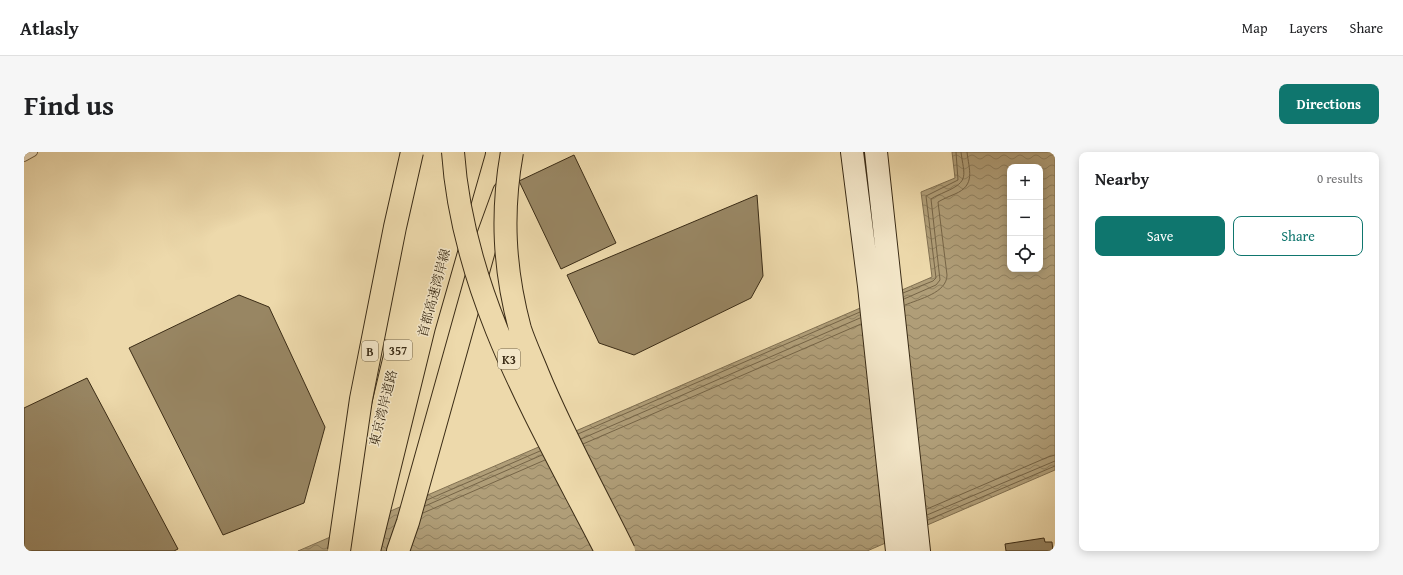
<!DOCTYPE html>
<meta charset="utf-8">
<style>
:root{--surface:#fff;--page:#f6f6f6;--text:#202124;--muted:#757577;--line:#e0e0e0;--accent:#0f766e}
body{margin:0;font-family:"Gentium Book Plus","Noto Serif JP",serif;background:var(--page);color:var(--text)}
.controls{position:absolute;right:12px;top:12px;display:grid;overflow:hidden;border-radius:8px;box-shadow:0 2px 10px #0003}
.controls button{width:36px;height:36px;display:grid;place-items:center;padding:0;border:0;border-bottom:1px solid var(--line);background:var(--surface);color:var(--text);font:20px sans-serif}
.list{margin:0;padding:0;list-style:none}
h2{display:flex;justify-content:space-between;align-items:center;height:52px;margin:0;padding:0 16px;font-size:17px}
h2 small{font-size:13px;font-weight:400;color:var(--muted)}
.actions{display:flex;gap:8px;padding:12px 16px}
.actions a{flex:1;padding:9px 0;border:1px solid var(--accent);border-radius:8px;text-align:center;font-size:14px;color:var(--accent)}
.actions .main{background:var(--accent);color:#fff}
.icon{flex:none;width:22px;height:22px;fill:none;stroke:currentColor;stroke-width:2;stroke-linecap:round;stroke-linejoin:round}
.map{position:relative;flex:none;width:1031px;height:399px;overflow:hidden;border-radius:8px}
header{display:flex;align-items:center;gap:24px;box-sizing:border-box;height:56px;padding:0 20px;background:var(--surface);border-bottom:1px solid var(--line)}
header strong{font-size:19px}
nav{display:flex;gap:22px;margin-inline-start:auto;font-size:14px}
.intro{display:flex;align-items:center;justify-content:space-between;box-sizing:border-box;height:96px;padding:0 24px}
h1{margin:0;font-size:28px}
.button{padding:10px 18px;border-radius:8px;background:var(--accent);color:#fff;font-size:14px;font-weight:700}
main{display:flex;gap:24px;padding:0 24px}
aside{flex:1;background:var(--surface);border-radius:8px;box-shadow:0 2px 10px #0003}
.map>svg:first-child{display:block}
.water{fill:url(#water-waves);stroke:#817051;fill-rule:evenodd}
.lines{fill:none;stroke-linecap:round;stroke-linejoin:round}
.shore{stroke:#766547;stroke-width:1}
.building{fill:#988663;stroke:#3b2c16}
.lane-casing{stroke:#68573b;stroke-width:10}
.secondary-casing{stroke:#3b2c16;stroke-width:24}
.highway-casing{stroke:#3b2c16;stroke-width:24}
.lane{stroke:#f3e6c8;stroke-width:8}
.secondary{stroke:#f3e6c8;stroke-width:22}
.highway{stroke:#edd9ab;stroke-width:22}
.highway-bridge-casing{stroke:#3b2c16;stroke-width:24;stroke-linecap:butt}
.highway-bridge{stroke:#edd9ab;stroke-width:22}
.labels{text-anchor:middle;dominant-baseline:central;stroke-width:3;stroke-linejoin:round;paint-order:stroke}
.shield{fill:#f3e6c8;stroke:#72644b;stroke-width:1}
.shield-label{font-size:12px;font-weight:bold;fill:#3b2c16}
.street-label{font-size:13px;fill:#3b2c16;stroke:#f3e6c8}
</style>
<header>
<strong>Atlasly</strong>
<nav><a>Map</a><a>Layers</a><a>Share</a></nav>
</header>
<div class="intro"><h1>Find us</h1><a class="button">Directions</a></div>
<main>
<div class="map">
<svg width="1031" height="399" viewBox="0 0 1031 399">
<defs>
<pattern id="water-waves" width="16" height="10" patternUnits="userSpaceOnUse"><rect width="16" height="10" fill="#b09e78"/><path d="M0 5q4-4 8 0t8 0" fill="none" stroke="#908161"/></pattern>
</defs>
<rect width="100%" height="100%" fill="#edd9ab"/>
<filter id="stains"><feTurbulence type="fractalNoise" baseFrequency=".005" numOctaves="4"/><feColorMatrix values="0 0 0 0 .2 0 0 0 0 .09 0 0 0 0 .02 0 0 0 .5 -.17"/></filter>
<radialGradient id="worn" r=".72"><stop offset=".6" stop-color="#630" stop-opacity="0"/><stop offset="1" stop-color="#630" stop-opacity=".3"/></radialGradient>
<path class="water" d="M928 0H1031V318L843 399H274L908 125 897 40 931 26ZM986 15H1016V117H986Z"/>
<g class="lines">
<path class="shore" d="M879 141 909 129 912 126 902 44 934 28 932 0
M880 147 912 133 916 128 907 47C911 44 917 42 921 40 946 29 940 24 937 0
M881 153C895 147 923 141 923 123L914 50C919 47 926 44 931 42 952 33 945 18 943 0
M554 282 836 160
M557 287 836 166
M559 292 837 172
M403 348 516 299
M401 354 518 303
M903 357 1024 305 1031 303
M399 361 521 308
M903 363 1031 309
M904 368 1031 314"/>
</g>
<path class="building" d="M550 3 592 91 537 117 495 29Z
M733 43 739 124 727 146 610 203 575 191 543 123Z
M215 143 245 155 301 275 280 351 199 383 105 196Z
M63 226 154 397 150 399H0V256Z
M1020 386 1021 390H1028L1029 399H982L981 392Z"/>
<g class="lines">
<g class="lane-casing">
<path id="lane" d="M0 5 9 0"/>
</g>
<g class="secondary-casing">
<path id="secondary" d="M828 0 845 134 873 399
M852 0 895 399"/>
</g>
<g class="highway-casing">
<path id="highway" d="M365 177 387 78 410 0
M325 399C357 267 383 131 431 3
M345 399 400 175 450 0
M374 399 384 370 464 84 480 40"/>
</g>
<use href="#lane" class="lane"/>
<use href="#secondary" class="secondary"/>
<use href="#highway" class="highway"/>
<g class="highway-bridge-casing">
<path id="highway-bridge" d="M429 0C439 146 517 272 582 399
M488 0C477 61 480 117 496 177 501 192 508 207 514 222 539 283 571 340 600 399
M315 399 337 247 371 75 388 0"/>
</g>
<use href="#highway-bridge" class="highway-bridge"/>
</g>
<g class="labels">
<g class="shield">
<rect x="360" y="188" width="28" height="20" rx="3"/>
<rect x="338" y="189" width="16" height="20" rx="3"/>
<rect x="474" y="197" width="22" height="20" rx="3"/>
</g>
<g class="shield-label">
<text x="374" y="198">357</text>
<text x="346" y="199">B</text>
<text x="485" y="207">K3</text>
</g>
<g class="street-label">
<text transform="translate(410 141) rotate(-75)">首都高速湾岸線</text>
<text transform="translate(359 256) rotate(-76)">東京湾岸道路</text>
</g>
</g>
<rect width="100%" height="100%" filter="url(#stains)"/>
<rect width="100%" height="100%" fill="url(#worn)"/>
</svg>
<div class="controls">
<button>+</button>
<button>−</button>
<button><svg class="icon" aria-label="locate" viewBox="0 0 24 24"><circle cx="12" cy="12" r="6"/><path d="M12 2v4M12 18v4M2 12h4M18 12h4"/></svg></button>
</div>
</div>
<aside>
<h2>Nearby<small>0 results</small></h2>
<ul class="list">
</ul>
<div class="actions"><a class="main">Save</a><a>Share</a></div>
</aside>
</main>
